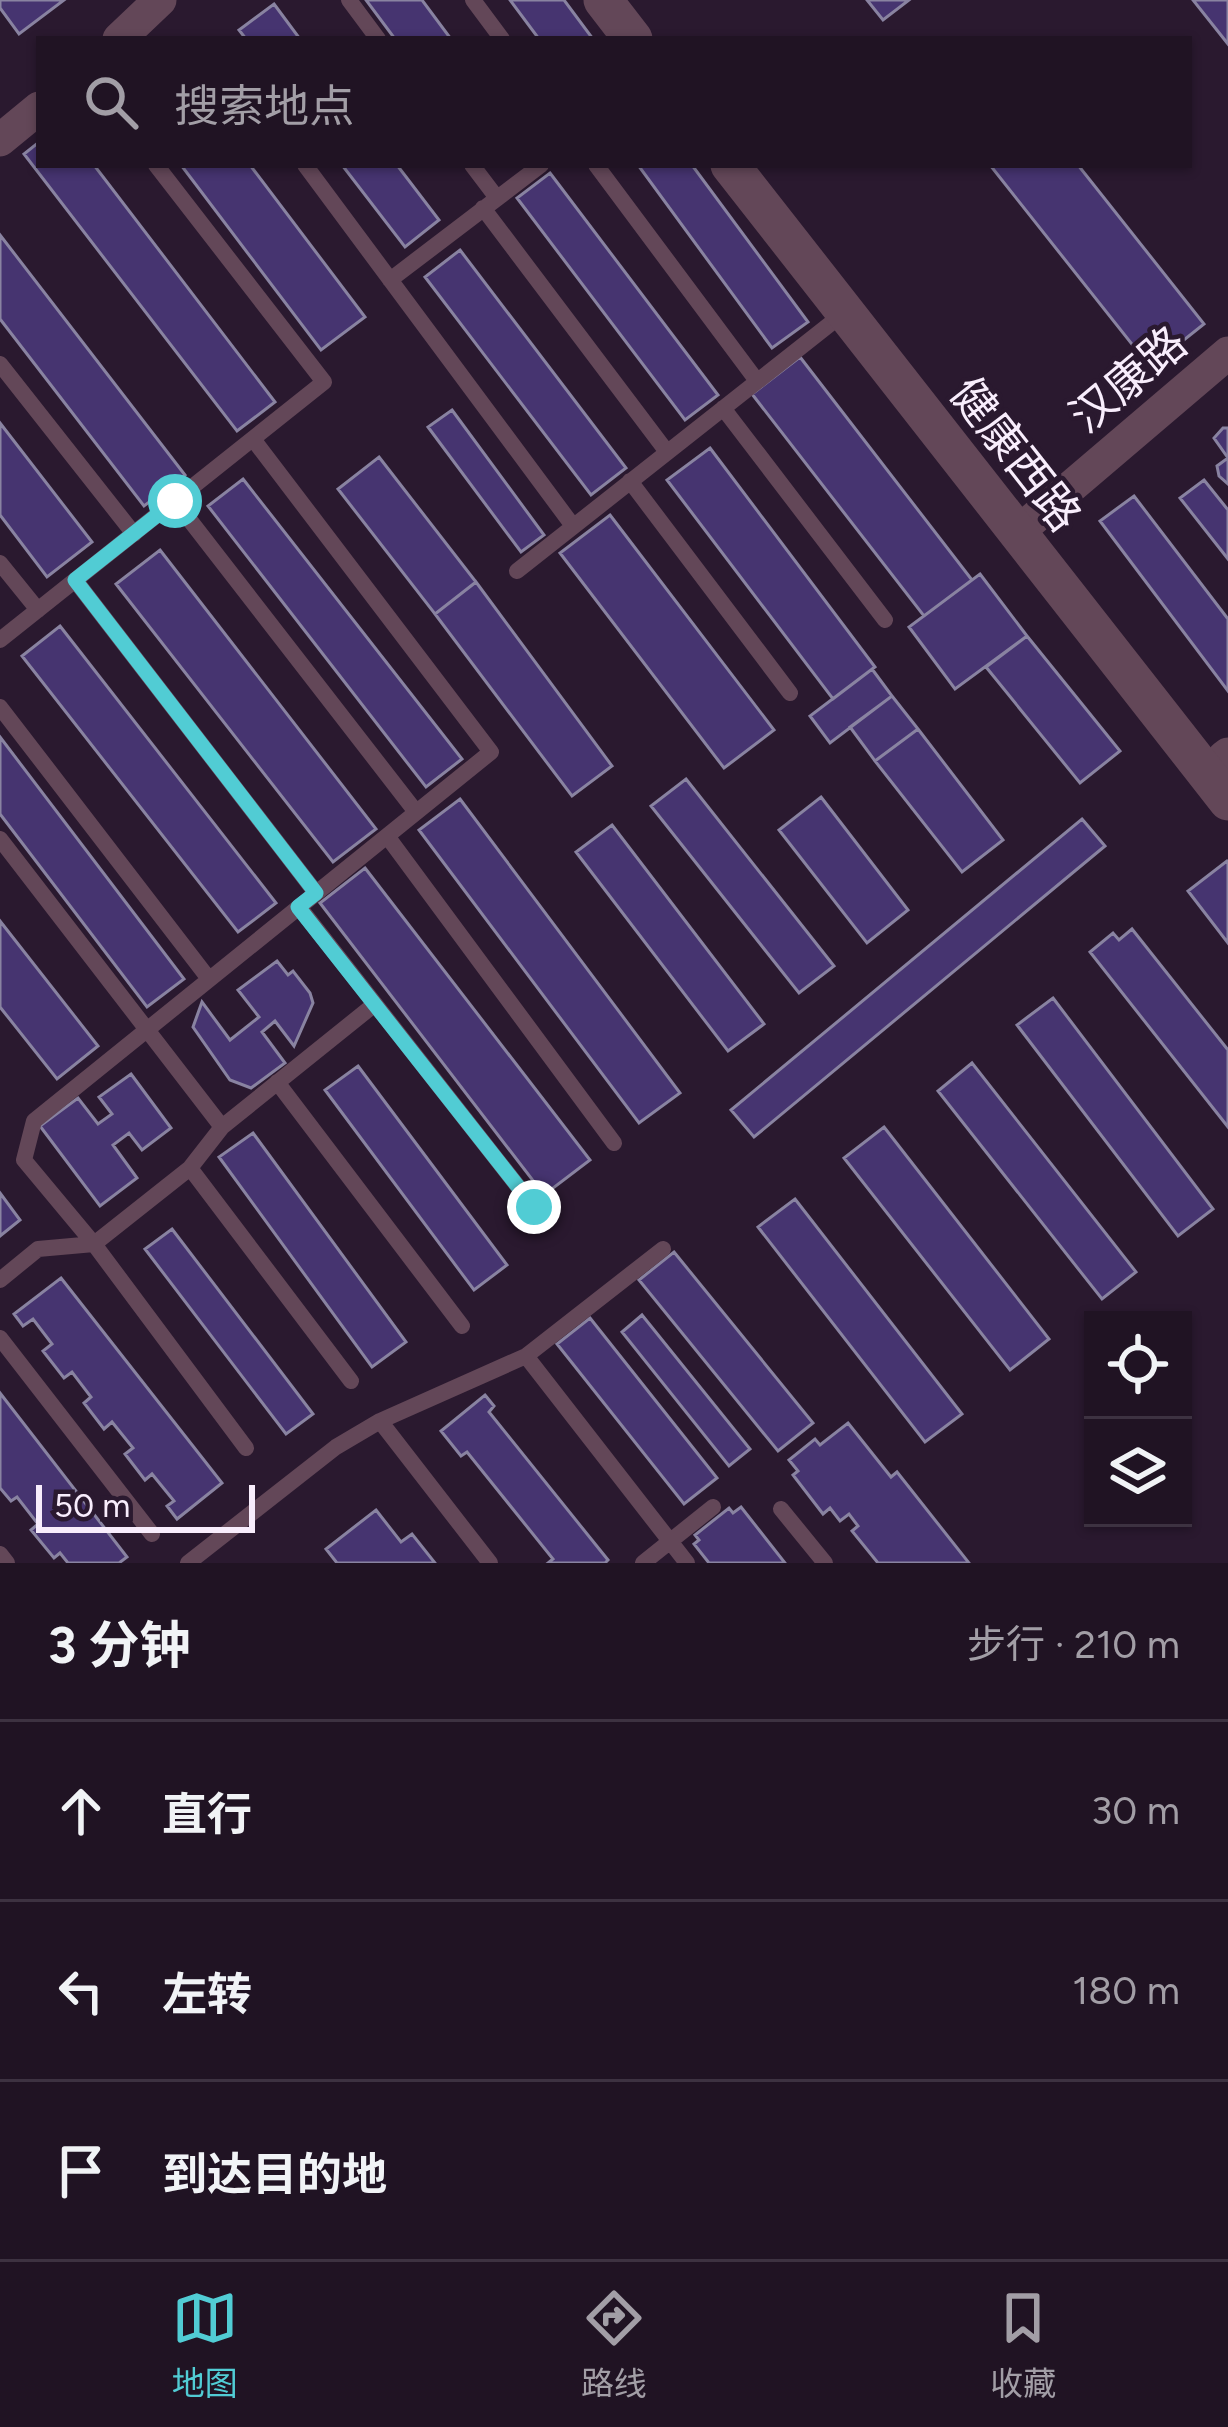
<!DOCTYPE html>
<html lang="zh">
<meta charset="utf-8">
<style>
:root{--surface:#201323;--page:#281c2b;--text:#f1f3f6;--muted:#a29ea6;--line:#3d3241;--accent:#51ccd4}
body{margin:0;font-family:Figtree,"Noto Sans SC",sans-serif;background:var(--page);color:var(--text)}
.controls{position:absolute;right:36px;bottom:36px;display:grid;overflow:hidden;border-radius:0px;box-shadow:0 3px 9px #0004}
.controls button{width:108px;height:108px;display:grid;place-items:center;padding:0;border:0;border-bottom:3px solid var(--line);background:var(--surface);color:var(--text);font:60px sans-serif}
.scale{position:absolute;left:36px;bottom:30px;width:219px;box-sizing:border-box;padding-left:12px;border:6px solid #f8edfc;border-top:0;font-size:33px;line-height:42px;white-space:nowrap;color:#f8edfc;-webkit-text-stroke:9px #2a192f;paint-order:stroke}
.stop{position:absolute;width:36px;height:36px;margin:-27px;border:9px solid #51ccd4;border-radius:50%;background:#fff}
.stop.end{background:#51ccd4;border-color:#fff;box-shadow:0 3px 12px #0008}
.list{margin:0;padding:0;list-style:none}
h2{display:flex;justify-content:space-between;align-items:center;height:156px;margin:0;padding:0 48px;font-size:51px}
h2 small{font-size:39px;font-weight:400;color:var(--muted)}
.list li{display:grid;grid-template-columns:78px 1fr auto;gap:36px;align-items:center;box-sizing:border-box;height:180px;padding:0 48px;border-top:3px solid var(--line)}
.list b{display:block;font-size:45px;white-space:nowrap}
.list em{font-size:39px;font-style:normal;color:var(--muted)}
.icon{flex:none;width:66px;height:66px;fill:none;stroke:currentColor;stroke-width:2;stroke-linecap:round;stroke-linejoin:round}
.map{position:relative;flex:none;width:1228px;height:1563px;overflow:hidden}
.search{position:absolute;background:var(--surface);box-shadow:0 3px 9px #0004;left:36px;right:36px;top:36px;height:132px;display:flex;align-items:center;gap:30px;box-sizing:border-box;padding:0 42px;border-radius:0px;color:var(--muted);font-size:45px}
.sheet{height:696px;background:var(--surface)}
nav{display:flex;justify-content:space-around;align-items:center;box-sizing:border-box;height:168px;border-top:3px solid var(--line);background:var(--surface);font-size:33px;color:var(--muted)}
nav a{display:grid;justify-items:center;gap:6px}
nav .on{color:var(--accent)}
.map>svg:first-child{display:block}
.building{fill:#463470;stroke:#8983a1;stroke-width:3}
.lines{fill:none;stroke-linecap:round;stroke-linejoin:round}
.service{stroke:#634758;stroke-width:16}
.minor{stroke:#634758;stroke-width:33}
.tertiary{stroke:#634758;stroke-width:39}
.route{stroke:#51ccd4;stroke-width:15}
.labels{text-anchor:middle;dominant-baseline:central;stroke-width:9;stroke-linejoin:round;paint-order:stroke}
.street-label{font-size:45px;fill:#f8edfc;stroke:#2a192f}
</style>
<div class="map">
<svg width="1228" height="1563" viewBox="0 0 1228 1563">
<rect width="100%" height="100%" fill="#2a192f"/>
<path class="building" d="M0 0H64L19 34 0 8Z
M366 0H422L451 39H395Z
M510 0H564L593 39H539Z
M867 0H909L883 20Z
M1193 0H1228V44Z
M274 4 300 39H246L239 30Z
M39 142V165H94L275 402 237 431 24 154Z
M181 165H250L365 317 321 350Z
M342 165H397L439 220 405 247Z
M638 165H692L808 322 772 348Z
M990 165H1078L1204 324 1150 367Z
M550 173 718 395 685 420 517 198Z
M0 235 185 475 144 506 0 319Z
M460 250 626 468 591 495 425 277Z
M800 357 972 580 924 616 752 394Z
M452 410 544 535 521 552 428 427Z
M0 423 92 542 47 577 0 515Z
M1223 428H1228V484L1219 476 1217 466 1228 458 1214 438Z
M710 448 875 667 833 699 667 480Z
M379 457 476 582 435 614 338 489Z
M243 479 462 759 426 787 208 506Z
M1204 480 1228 510V559L1180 498Z
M1134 496 1228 619V691L1100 521Z
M610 515 774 730 724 768 560 553Z
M160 550 376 829 333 862 116 584Z
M980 574 1027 636 955 689 909 627Z
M476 582 612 766 572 796 435 614Z
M60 626 276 903 238 932 22 656Z
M1027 636 1120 751 1080 783 986 667Z
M872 669 892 696 830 743 810 716Z
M892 696 918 729 875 761 850 727Z
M918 729 1003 840 962 872 875 761Z
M0 737 184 979 147 1007 0 814Z
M686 779 834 966 799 993 651 806Z
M821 797 908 910 867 943 779 830Z
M460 799 680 1093 639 1123 419 830Z
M1082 819 1105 846 754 1137 731 1110Z
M612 825 764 1024 728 1051 576 852Z
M1227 861 1228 862V943L1188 891Z
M365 868 590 1160 544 1195 320 903Z
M0 921 98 1046 57 1079 0 1007Z
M1132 929 1228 1050V1127L1090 952 1113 933 1119 940Z
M277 961 288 975 293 971 310 993 313 1003 294 1046 275 1021 262 1032 285 1063 251 1088 230 1080 193 1027 202 1002 230 1040 259 1017 238 990Z
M1053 998 1213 1209 1178 1236 1017 1025Z
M972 1063 1136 1272 1102 1299 938 1091Z
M358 1066 507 1265 474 1290 325 1090Z
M131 1074 171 1128 142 1150 129 1133 113 1145 137 1178 100 1206 40 1126 78 1098 98 1124 112 1114 99 1097Z
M884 1127 1049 1339 1010 1370 844 1158Z
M253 1133 406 1342 372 1367 219 1157Z
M0 1193 20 1220 0 1236Z
M795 1199 962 1414 925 1442 758 1227Z
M172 1229 313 1414 286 1434 145 1249Z
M674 1252 813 1423 778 1451 639 1280Z
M61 1278 222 1483 177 1519 167 1506 174 1501 152 1474 145 1480 125 1454 133 1448 112 1422 104 1429 84 1403 91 1397 72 1372 64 1378 43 1351 52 1344 33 1319 23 1326 14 1314Z
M642 1315 750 1449 729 1466 622 1332Z
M590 1318 717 1478 684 1504 557 1344Z
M0 1393 127 1557 119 1563H68L60 1553 54 1558 31 1530 38 1524 17 1497 11 1501 0 1488Z
M485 1395 494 1406 489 1412 608 1560 605 1563H548L553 1559 467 1452 461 1456 441 1431Z
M848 1423 891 1477 897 1472 969 1563H878L852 1531 858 1526 849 1514 840 1521 830 1508 823 1514 793 1475 798 1471 789 1460 815 1439 820 1445Z
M741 1507 785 1563H709L694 1544 699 1540 695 1535 729 1508 733 1513Z
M376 1510 401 1542 412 1534 435 1563H337L326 1549Z"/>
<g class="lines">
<path class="service" d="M349 0 378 39
M473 0 502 39
M305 165 573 526
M472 165 497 198
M596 165 757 381
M483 208 667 452
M390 280 541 165
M0 364 134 534
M723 408 885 620
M630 481 790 693
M175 501 416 812
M0 563 38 610
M517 571 844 313
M75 580 316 893
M0 640 324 382 156 165
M0 707 209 979
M387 836 614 1143
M0 839 222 1127
M299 907 534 1207
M277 1082 462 1326
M190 1168 351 1381
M0 1280 38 1249 94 1244 190 1168 222 1127 375 1004
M0 1338 152 1534
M526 1356 687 1563
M380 1421 526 1356 663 1249
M246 1448 94 1244 24 1160 34 1121 491 752 253 439
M781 1509 825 1563
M0 1554 7 1563
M188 1563 336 1447 380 1421 490 1563
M643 1563 713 1507"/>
<path class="minor" d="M119 39 160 0
M0 140 39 108
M1032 520 1228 353
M1224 757 1228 754"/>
<path class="tertiary" d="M603 0 633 39
M730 165 1228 801"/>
</g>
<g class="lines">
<path class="route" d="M175 501 75 580 316 893 298 907 534 1207"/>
</g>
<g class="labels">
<g class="street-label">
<text transform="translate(1128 379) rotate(-40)">汉康路</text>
<text transform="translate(1016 454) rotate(52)">健康西路</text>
</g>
</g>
</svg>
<div class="controls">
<button><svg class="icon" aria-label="locate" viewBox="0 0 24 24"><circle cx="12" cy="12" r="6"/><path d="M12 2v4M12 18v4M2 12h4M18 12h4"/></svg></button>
<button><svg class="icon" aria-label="layers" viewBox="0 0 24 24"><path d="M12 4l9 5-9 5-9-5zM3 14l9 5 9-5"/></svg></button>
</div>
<div class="scale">50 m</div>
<div class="stop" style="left:175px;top:501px"></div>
<div class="stop end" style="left:534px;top:1207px"></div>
<div class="search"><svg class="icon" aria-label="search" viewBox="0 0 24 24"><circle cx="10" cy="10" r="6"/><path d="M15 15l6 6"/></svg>搜索地点</div>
</div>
<section class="sheet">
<h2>3 分钟<small>步行 · 210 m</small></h2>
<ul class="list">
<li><svg class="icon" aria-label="ahead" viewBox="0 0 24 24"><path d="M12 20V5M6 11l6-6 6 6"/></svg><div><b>直行</b></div><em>30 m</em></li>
<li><svg class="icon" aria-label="left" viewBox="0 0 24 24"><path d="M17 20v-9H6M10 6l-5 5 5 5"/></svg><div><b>左转</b></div><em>180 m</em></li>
<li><svg class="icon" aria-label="arrive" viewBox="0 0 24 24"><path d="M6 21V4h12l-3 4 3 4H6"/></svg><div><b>到达目的地</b></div></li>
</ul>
</section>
<nav>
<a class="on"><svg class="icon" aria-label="map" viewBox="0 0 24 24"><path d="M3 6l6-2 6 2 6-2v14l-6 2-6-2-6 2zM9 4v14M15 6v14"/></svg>地图</a>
<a><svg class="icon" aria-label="directions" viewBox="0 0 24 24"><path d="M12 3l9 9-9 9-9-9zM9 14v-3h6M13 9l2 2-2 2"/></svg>路线</a>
<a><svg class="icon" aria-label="saved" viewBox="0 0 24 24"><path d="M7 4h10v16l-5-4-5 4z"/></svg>收藏</a>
</nav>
